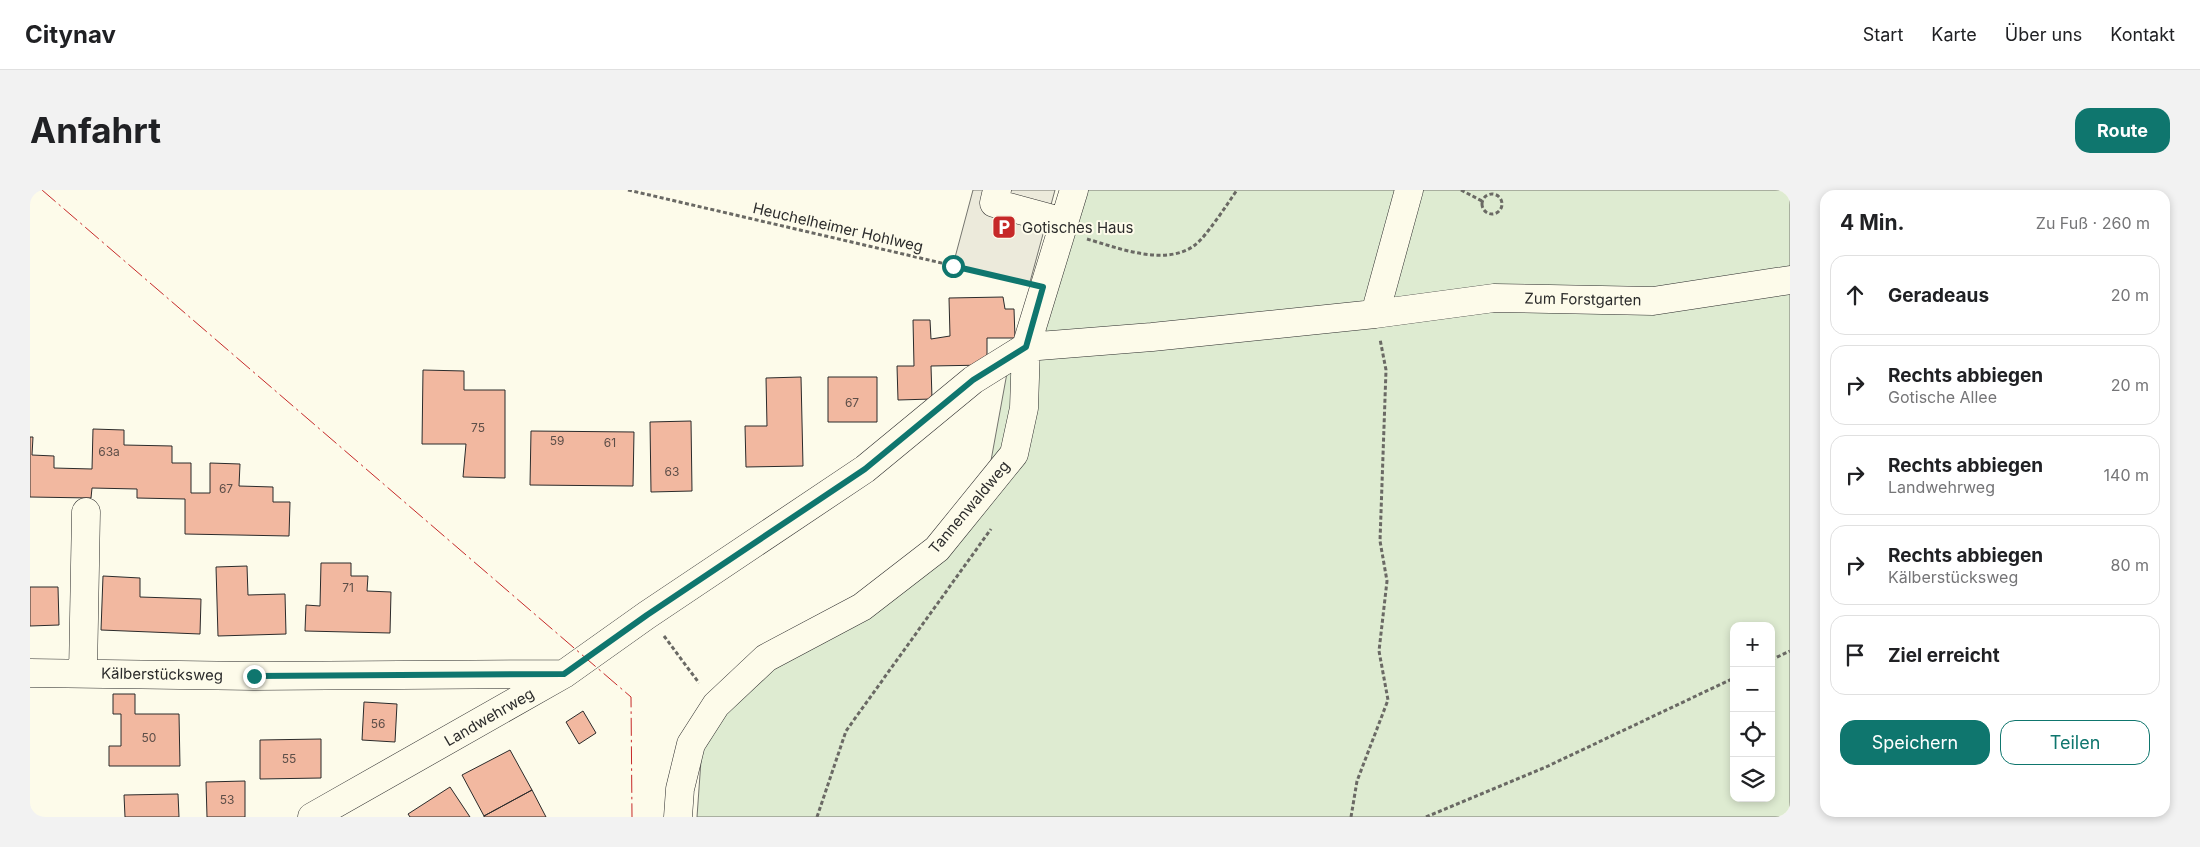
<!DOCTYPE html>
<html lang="de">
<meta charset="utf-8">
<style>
:root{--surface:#fff;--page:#f2f2f2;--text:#202124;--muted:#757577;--line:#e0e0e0;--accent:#0f766e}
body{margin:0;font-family:Inter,sans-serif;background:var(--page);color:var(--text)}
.controls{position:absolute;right:15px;bottom:15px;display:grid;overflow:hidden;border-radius:10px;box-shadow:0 2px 8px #0003}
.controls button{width:45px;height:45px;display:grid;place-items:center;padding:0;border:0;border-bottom:1px solid var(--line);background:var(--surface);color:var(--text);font:25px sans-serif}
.stop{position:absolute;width:15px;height:15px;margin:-11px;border:4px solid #0f766e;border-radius:50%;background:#fff}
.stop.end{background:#0f766e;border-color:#fff;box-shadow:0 1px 5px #0008}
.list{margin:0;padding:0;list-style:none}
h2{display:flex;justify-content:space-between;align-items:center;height:65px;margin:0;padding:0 20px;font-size:21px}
h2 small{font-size:16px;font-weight:400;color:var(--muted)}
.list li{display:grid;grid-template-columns:32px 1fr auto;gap:15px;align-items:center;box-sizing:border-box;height:80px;margin:0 10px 10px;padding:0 10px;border:1px solid var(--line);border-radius:15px}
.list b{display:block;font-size:19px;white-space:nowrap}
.list p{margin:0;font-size:16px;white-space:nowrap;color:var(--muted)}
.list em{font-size:16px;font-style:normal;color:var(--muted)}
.actions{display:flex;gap:10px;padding:15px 20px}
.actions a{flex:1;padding:11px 0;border:1px solid var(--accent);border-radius:15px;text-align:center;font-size:18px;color:var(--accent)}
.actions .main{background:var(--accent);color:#fff}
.icon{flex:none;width:28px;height:28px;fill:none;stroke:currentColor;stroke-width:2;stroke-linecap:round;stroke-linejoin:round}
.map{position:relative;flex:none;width:1760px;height:627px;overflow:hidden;border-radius:15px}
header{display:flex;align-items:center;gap:30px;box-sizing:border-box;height:70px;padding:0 25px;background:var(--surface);border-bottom:1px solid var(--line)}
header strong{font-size:24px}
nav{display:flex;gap:28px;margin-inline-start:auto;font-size:18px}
.intro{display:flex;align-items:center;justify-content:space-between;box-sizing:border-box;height:120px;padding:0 30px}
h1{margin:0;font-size:35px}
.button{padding:12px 22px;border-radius:15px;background:var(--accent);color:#fff;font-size:18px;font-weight:700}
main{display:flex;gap:30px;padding:0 30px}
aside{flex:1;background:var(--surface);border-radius:15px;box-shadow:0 2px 8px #0003}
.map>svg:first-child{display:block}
.green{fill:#deebd1;stroke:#74746e;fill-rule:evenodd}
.parking{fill:#eceadb;stroke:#74746e}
.building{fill:#f2b8a0;stroke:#2b2b2b}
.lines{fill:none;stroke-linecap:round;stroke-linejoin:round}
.minor-casing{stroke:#2b2b2b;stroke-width:29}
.path{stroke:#6a6964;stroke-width:3;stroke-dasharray:4 2.5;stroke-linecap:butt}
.minor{stroke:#fdfbea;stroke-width:28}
.power{stroke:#c62828;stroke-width:1;stroke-dasharray:18 4 2.5 4;stroke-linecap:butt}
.route{stroke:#0f766e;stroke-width:6}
.labels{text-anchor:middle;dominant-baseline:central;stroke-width:4;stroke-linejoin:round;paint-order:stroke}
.number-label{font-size:12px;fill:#5d4e48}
.street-label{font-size:15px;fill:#2b2b2b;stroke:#fdfbea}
.poi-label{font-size:15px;fill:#2b2b2b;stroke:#fdfbea;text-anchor:start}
</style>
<header>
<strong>Citynav</strong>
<nav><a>Start</a><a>Karte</a><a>Über uns</a><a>Kontakt</a></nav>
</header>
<div class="intro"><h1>Anfahrt</h1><a class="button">Route</a></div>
<main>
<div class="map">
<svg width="1760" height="627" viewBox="0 0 1760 627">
<rect width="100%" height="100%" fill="#fdfbea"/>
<path class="green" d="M1048 0H1760V627H667L673 542 737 471 833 419 958 287 981 161ZM1704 436H1741V608H1704Z"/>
<path class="parking" d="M943 0H1025L1000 92 923 75Z"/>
<path class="building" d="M973 107 975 119H984L985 148H957V175L901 176 902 209 868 210 867 176H884L883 130H900L901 149 920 146 919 108Z
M393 180 434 181V200H475V288L433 287 436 254H392Z
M771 187 773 276 716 277 715 236H737L736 188Z
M798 187H847V232H798Z
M661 231 662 301 621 302 620 232Z
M63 239 94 240V255L142 256V273H161V303H180V273L210 274 209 296 243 297V312H260L259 346 155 344V309L107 308V299L62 298 61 308 0 307V247H3L2 265 24 266V278L62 279Z
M501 241 604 242 603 296 500 295Z
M291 373H321V386H338L337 401 361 402 360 443 275 441 276 415 290 416Z
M217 376 218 405 255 404 256 444 188 446 186 377Z
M73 386 110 388V407L171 409 170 444 71 440Z
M0 397H28L29 435 0 436Z
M83 504H105V524H149L150 576H79V556H91V524H83Z
M334 512 367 514 365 552 332 550Z
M553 521 566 543 549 554 536 532Z
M291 549V588L230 589V550Z
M480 560 502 600 454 626 432 585Z
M215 591V627H177L176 592Z
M420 597 440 627H380L378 624Z
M502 600 516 627H454V626Z
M148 604 149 627H95L94 605Z"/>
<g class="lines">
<g class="minor-casing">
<path id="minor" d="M967 0 964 13 1034 32
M1345 124 1379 0
M53 482 56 322
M0 483 224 486 531 484
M282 627 534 484 617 425 835 279 943 190 996 157 1122 147 1345 124 1464 108 1623 111 1760 90
M648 627 650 599 661 554 686 515 736 468 832 417 907 359 984 264 994 218 996 157 1044 0"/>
</g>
<path class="path" d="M598 0 989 91
M1431 0 1452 11
M1452 14a10 10 0 1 1 20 0a10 10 0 1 1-20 0Z
M1057 49C1088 58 1136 77 1165 55 1176 47 1198 13 1207 0
M634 446 669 493
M1741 470 1760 461
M787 627 816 541 961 339
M1321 627 1327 591 1358 510 1349 461 1357 391 1350 351 1356 180 1350 149
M1396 627 1516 577 1704 488"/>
<use href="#minor" class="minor"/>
<path class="power" d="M12 0 601 507 602 627"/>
</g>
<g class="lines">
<path class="route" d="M224 486 534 484 617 425 835 279 943 190 996 157 1013 97 923 76"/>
</g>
<defs>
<g id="parking-square" transform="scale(1.25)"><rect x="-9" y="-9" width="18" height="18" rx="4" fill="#c62828" stroke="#fdfbea"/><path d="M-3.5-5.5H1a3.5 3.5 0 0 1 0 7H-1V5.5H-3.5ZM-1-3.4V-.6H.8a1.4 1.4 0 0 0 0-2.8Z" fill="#fff"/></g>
</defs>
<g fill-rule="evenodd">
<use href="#parking-square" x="974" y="37"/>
</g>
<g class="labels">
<g class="number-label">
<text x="822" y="212">67</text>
<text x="448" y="237">75</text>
<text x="527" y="250">59</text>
<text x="580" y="252">61</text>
<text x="79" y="261">63a</text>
<text x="642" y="281">63</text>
<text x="196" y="298">67</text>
<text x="318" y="397">71</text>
<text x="348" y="533">56</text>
<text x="119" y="547">50</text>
<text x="259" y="568">55</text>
<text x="197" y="609">53</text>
</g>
<g class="street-label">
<text transform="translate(808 37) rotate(13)">Heuchelheimer Hohlweg</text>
<text transform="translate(1553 109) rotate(1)">Zum Forstgarten</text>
<text transform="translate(939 317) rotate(-50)">Tannenwaldweg</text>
<text transform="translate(132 484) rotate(1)">Kälberstücksweg</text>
<text transform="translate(459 527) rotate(-30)">Landwehrweg</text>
</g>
<g class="poi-label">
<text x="992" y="37">Gotisches Haus</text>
</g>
</g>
</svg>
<div class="controls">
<button>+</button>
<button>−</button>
<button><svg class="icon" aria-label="locate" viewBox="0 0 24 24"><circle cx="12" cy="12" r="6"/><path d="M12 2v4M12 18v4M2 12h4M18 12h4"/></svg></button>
<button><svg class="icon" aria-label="layers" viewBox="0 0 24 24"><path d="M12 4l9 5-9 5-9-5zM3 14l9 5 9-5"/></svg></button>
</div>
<div class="stop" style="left:923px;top:76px"></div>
<div class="stop end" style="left:224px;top:486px"></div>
</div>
<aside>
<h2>4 Min.<small>Zu Fuß · 260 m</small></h2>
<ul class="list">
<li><svg class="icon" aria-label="ahead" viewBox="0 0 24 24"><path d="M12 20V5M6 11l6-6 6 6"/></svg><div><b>Geradeaus</b></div><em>20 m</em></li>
<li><svg class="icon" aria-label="right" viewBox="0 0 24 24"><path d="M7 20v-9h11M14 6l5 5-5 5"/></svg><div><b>Rechts abbiegen</b><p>Gotische Allee</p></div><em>20 m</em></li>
<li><svg class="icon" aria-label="right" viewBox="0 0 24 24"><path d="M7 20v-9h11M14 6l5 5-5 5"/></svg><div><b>Rechts abbiegen</b><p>Landwehrweg</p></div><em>140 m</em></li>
<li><svg class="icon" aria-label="right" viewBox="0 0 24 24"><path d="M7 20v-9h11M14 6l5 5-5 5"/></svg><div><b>Rechts abbiegen</b><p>Kälberstücksweg</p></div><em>80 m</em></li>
<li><svg class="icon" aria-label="arrive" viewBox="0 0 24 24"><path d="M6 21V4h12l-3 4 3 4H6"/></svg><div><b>Ziel erreicht</b></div></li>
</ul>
<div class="actions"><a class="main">Speichern</a><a>Teilen</a></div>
</aside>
</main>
